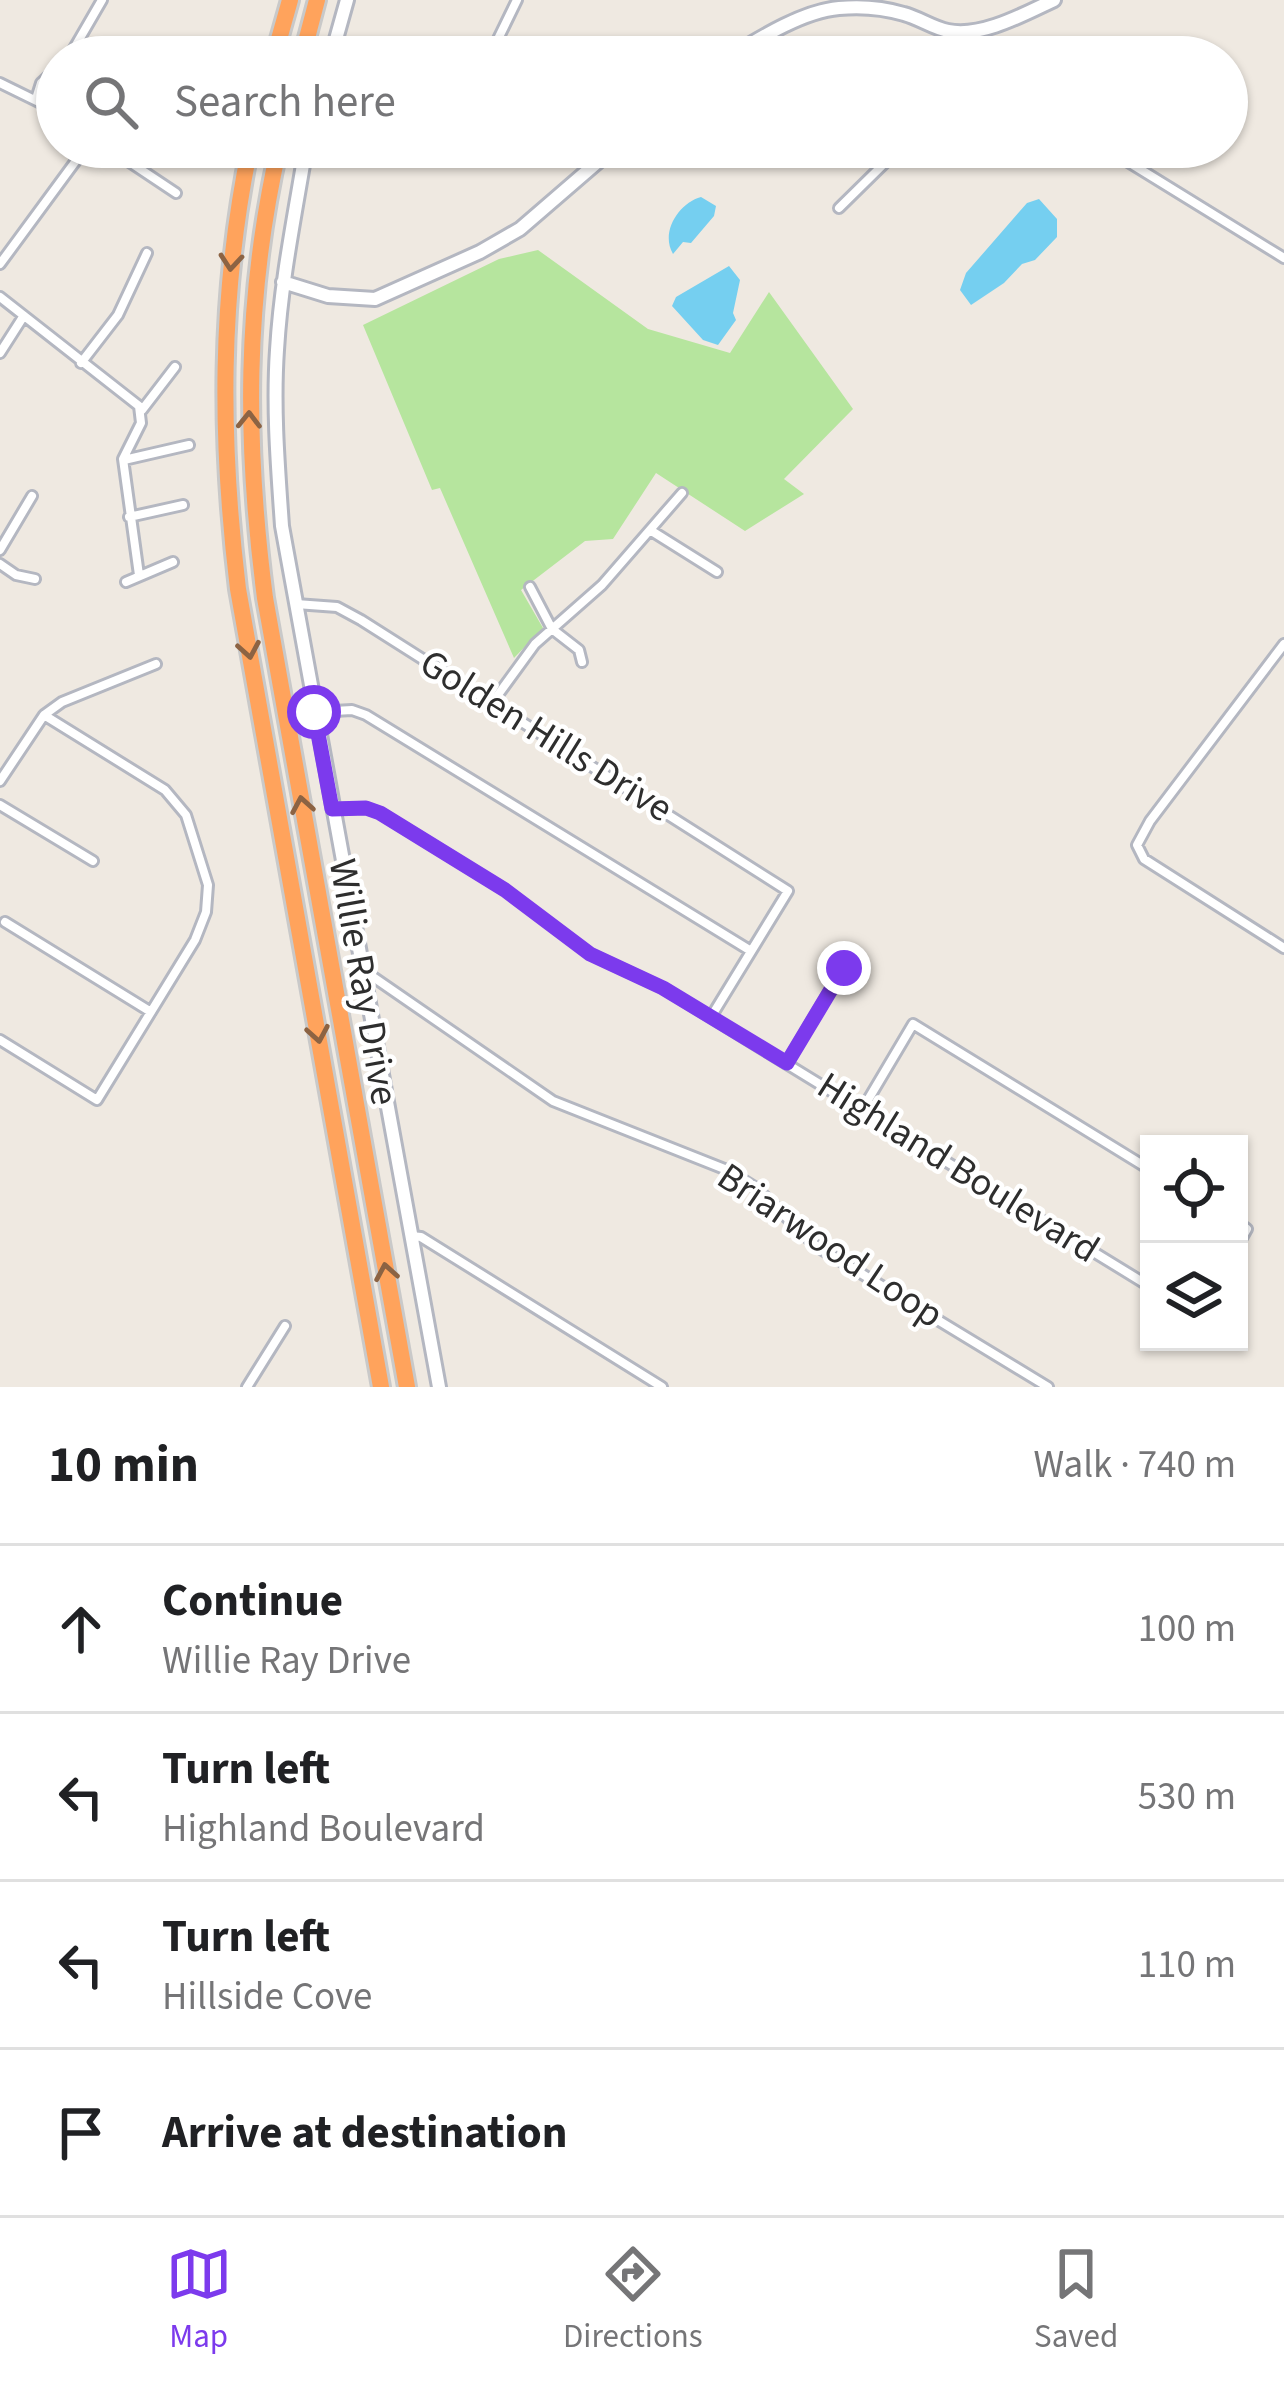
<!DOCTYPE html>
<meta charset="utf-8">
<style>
:root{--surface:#fff;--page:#f2f2f2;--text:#202124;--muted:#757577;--line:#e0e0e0;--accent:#7c3aed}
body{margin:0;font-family:"Source Sans 3",sans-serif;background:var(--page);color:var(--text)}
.controls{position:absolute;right:36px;bottom:36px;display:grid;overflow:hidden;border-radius:0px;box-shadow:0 3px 9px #0004}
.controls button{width:108px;height:108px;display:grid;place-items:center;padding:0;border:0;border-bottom:3px solid var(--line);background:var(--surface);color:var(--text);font:60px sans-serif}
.stop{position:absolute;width:36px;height:36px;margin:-27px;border:9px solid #7c3aed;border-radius:50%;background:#fff}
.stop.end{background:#7c3aed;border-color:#fff;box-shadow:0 3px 12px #0008}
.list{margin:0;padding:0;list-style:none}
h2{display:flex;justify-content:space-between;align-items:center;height:156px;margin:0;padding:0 48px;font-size:51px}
h2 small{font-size:39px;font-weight:400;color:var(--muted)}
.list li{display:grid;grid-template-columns:78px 1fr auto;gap:36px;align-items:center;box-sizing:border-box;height:168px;padding:0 48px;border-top:3px solid var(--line)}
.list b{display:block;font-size:45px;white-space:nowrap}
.list p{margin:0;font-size:39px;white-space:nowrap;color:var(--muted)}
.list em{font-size:39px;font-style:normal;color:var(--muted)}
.icon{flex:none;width:66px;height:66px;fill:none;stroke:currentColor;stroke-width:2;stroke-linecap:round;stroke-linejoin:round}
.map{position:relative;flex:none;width:1284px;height:1387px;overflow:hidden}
.search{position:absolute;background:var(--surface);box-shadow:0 3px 9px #0004;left:36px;right:36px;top:36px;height:132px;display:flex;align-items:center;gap:30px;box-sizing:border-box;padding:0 42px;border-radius:66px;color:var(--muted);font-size:45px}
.sheet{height:828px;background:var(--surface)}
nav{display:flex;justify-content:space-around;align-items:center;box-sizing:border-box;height:168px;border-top:3px solid var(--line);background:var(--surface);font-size:33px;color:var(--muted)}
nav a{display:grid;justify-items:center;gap:6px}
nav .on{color:var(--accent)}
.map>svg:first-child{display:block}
.green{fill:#b6e59e}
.water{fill:#75cff0}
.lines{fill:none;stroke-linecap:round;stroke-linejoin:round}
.street-casing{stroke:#b4b7c1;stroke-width:14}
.secondary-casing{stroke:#b4b7c1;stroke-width:18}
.highway-casing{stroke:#c9c9c9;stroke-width:22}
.street{stroke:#fff;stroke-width:8}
.secondary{stroke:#fff;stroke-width:12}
.highway{stroke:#ffa35c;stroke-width:16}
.oneway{stroke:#8c6343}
.route{stroke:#7c3aed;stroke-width:15}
.labels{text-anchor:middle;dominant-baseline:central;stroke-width:9;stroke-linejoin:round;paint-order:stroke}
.street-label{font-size:39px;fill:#2e2e2e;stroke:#fff}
</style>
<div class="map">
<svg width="1284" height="1387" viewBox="0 0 1284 1387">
<rect width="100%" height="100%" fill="#efe9e1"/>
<path class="green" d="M538 250 648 329 730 353 769 292 853 409 784 479 804 494 745 531 656 473 613 539 585 541 521 590 543 628 514 658 440 488 432 490 363 325 499 259Z"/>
<path class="water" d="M701 197 716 206 714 216 691 243 683 242 673 254C660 232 679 203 701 197Z
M1039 199 1057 219V237L1035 260 1022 264 1004 283 971 305 960 290 966 273 1027 203Z
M729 266 740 280 733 313 736 320 718 345 703 340 672 306 676 297Z"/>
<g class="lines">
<g class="street-casing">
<path id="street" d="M950 33 979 57
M498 39 517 0
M69 57 102 0
M0 83 57 111
M36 99 41 83 57 68
M107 147 176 193
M1104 147 1284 258
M839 208 901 147
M0 264 86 147
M0 297 139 406 141 423 123 459 139 575
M0 353 23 317
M81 363 118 315 147 253
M142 410 175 367
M124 460 189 445
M129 517 183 505
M650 530 717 572
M0 550 32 496
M0 564 16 575 35 579
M126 582 173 562
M530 587 552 629 579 650 582 662
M296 604 337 607 361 620 788 891 711 1017
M1284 644 1150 821 1137 845 1144 859 1284 948
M492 703 535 644 602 585 682 493
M316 712 352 710 366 715 751 951
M44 715 62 702 156 664
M0 781 44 715 165 790 186 815 208 885 206 912 195 940 97 1100 0 1040
M0 805 93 861
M333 809 366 808 380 813 505 890 590 954 663 988 1149 1286
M5 922 151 1012
M363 970 553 1101 727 1170 756 1188 816 1246 1048 1387
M787 1063 844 967
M862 1110 913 1024 1149 1169
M1239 1223 1247 1229 1239 1243
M411 1236 421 1237 662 1387
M247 1387 285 1326"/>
</g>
<g class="secondary-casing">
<path id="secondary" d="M331 57 347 0
M729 57C760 38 803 11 839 8 860 6 884 8 904 14 919 18 933 28 948 31 981 38 1024 14 1054 0
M306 147C295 214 281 281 277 350 273 409 278 468 282 526L439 1387
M283 282 328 296 375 299 480 252 520 229 615 147"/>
</g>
<g class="highway-casing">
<path id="highway" d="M274 57 290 0
M302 57 317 0
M250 147C219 295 220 440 238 589L381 1387
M279 147C244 300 245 444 265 598L407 1387"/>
</g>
<use href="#street" class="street"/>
<use href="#secondary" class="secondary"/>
<use href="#highway" class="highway"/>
</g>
<defs><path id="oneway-chevron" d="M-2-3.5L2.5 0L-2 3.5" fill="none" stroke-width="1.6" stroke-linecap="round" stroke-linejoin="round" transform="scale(3)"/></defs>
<g class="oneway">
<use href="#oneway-chevron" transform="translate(231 262) rotate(95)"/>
<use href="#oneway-chevron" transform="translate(249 420) rotate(-89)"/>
<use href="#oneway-chevron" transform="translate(249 650) rotate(80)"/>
<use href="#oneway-chevron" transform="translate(302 805) rotate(-100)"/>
<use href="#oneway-chevron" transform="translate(318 1034) rotate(80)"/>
<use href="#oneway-chevron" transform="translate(386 1272) rotate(-100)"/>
</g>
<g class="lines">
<path class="route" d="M314 712 332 809 366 808 380 813 505 890 590 954 663 988 787 1063 844 968"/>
</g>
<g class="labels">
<g class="street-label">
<text transform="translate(546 736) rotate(32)">Golden Hills Drive</text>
<text transform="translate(363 982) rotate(80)">Willie Ray Drive</text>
<text transform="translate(958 1168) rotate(32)">Highland Boulevard</text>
<text transform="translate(830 1246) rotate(34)">Briarwood Loop</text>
</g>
</g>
</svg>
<div class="controls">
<button><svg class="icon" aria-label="locate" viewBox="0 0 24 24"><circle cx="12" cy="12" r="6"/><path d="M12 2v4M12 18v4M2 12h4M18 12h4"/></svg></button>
<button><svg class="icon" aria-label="layers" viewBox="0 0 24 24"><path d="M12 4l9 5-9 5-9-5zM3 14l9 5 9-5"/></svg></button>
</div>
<div class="stop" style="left:314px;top:712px"></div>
<div class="stop end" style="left:844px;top:968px"></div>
<div class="search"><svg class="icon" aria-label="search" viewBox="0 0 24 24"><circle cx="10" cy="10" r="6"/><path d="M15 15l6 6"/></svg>Search here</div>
</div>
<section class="sheet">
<h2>10 min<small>Walk · 740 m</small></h2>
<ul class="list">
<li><svg class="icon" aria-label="ahead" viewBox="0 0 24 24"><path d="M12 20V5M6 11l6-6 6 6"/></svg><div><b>Continue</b><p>Willie Ray Drive</p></div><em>100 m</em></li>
<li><svg class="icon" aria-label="left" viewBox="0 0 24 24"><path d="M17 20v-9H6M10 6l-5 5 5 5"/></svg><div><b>Turn left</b><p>Highland Boulevard</p></div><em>530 m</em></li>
<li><svg class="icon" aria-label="left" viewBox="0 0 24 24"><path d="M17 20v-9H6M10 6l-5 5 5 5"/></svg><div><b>Turn left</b><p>Hillside Cove</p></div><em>110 m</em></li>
<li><svg class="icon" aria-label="arrive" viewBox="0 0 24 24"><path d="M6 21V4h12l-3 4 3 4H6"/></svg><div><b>Arrive at destination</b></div></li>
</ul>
</section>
<nav>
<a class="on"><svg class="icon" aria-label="map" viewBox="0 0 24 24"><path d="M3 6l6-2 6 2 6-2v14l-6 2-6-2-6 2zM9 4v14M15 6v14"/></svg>Map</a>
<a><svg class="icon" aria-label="directions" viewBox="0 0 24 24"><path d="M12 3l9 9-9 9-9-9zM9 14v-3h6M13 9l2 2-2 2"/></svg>Directions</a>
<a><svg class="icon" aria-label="saved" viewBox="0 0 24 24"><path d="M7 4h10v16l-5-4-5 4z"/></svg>Saved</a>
</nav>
